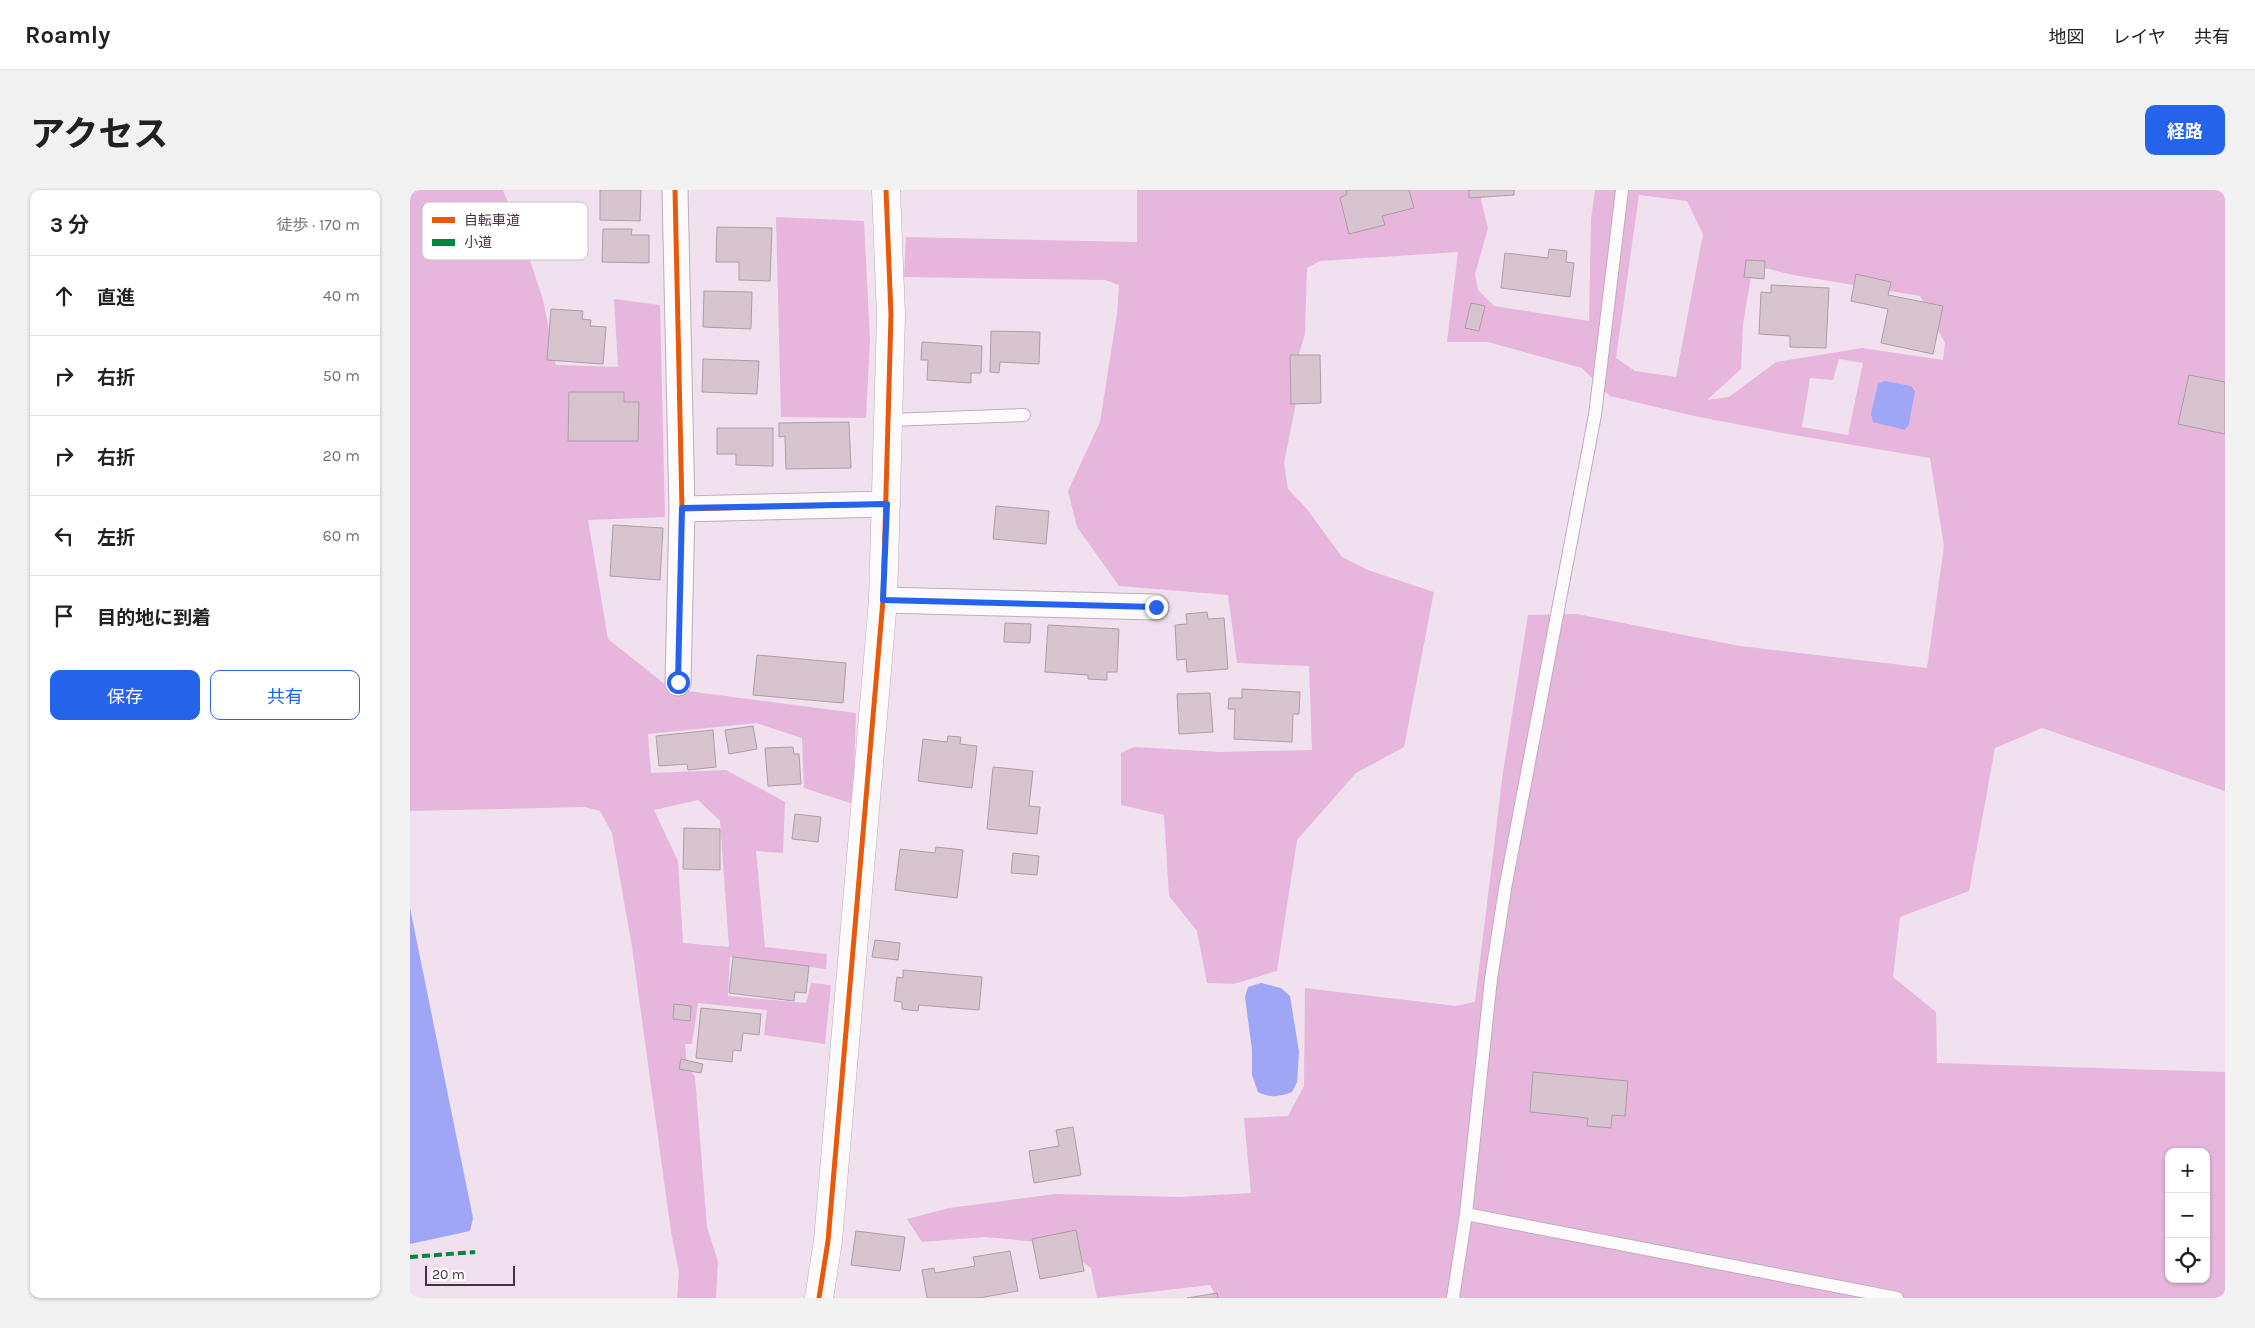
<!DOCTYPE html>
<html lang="ja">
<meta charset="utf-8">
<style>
:root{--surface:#fff;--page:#f2f2f2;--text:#202124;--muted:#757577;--line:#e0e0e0;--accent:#2563eb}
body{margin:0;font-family:Karla,"Noto Sans JP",sans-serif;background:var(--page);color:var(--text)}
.controls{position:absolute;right:15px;bottom:15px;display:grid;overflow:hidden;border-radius:10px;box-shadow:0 1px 4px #0004}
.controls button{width:45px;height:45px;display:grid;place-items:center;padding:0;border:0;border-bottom:1px solid var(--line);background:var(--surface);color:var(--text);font:25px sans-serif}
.scale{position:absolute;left:15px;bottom:12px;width:90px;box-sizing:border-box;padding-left:5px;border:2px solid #463041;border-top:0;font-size:14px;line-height:18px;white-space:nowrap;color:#463041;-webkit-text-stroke:4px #fff;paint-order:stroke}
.stop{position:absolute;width:15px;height:15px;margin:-11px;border:4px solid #2563eb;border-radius:50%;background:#fff}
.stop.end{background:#2563eb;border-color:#fff;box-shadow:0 1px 5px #0008}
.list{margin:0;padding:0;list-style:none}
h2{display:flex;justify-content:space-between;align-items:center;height:65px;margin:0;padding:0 20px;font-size:21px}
h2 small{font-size:16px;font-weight:400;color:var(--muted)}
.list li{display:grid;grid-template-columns:32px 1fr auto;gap:15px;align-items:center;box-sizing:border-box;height:80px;padding:0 20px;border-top:1px solid var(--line)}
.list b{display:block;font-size:19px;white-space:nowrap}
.list em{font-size:16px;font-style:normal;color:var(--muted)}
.actions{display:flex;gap:10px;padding:15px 20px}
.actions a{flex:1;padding:11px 0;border:1px solid var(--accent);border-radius:10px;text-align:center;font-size:18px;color:var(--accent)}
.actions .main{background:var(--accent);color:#fff}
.icon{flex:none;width:28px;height:28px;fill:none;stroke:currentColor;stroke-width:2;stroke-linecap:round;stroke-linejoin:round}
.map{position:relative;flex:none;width:1815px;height:1108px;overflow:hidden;border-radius:10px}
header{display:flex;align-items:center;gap:30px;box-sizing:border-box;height:70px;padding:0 25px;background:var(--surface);border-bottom:1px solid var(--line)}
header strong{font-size:24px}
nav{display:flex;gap:28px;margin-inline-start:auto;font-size:18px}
.intro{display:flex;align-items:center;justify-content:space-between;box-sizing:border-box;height:120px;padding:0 30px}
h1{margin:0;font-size:35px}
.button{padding:12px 22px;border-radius:10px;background:var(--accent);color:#fff;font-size:18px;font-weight:700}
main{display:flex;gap:30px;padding:0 30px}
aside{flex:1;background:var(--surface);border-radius:10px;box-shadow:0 1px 4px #0004}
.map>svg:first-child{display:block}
.green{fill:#e7b6dd;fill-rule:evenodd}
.water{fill:#9ea6f5}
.building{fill:#d8c4cf;stroke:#ae9ca7}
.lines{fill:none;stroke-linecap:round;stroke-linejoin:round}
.lane-casing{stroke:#bfadbb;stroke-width:14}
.street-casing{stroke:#bfadbb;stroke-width:27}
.secondary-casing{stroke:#bfadbb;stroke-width:29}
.lane{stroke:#fdfafc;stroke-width:12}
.street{stroke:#fdfafc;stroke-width:25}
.secondary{stroke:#fdfafc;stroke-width:28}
.quiet{stroke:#00873e;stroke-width:4;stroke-dasharray:8 4;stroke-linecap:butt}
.cycleway-casing{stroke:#fff;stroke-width:8}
.cycleway{stroke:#e8590c;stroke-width:5}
.route{stroke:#2563eb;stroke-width:6}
.key{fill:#fff;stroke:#c8c1c6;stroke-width:1}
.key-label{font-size:14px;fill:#463041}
</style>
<header>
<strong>Roamly</strong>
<nav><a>地図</a><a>レイヤ</a><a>共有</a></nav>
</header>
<div class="intro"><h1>アクセス</h1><a class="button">経路</a></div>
<main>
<aside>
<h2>3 分<small>徒歩 · 170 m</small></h2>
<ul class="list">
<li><svg class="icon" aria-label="ahead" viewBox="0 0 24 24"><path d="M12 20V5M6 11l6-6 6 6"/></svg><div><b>直進</b></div><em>40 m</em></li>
<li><svg class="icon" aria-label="right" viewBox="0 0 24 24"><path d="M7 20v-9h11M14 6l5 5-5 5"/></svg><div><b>右折</b></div><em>50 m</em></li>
<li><svg class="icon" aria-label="right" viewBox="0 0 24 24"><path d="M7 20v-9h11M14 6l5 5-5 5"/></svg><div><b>右折</b></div><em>20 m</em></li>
<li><svg class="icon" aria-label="left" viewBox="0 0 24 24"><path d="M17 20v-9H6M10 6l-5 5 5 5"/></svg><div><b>左折</b></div><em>60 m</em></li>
<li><svg class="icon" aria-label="arrive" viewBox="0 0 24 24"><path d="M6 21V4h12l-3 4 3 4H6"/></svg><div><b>目的地に到着</b></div></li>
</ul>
<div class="actions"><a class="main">保存</a><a>共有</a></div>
</aside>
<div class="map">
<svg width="1815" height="1108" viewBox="0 0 1815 1108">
<rect width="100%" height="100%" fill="#f1e0ed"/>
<path class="green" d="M0 0H93L117 61 133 110 146 175 208 177 204 109 250 115 255 327 178 330 198 449 261 499 446 523 443 614 394 598 392 548 346 533 238 544 241 583 316 580 375 612 373 663 346 661 355 757 417 764 416 779 320 767 318 806 396 813 401 793 421 795 415 854 354 845 357 820 288 813 282 854H275L277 875 285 887 297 1037 308 1072 306 1108H267L269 1082 261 1042 222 757 202 643 190 621 175 617 0 621ZM288 610 310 631 319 757 273 753 268 671 244 620Z
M727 0H1073L1071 10 1078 38 1065 84 1068 100 1084 116 1179 131 1181 29 1185 0H1815V601L1632 538 1585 558 1559 701 1490 727 1483 787 1526 822 1527 873 1815 882V1108H807L800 1095 687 1108 681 1078 649 1054 575 1047 512 1052 497 1029 539 1018 645 1004 769 1007 841 1003 834 928 878 926 894 896 895 798 1046 816 1065 812 1093 582 1118 425 1167 424 1330 456 1517 478 1534 356 1520 268 1378 244 1284 226 1200 206 1172 178 1078 152H1037L1048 62 910 71 897 78 895 144 888 167 887 208 874 273 878 299 897 319 932 367 958 380 1024 402 994 557 946 583 887 650 867 781 824 794 797 793 787 741 759 706 754 625 711 615V563L724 557 810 562 902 560 899 476 827 473 818 405 709 396 667 337 658 301 690 232 707 124 709 95 695 90 494 87 496 47 727 52ZM1229 5 1277 11 1293 44 1266 187 1225 181 1206 168ZM1343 75 1383 85 1510 106 1535 153 1533 170 1452 158 1366 172 1319 207 1297 210 1331 179 1333 134ZM1429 169 1453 173 1438 245 1392 237 1400 188 1423 190ZM1759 962H1796V1089H1759Z
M366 27 454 31 460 150 456 228 371 227Z"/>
<path class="water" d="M1475 191 1501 196 1505 201 1499 234 1495 240 1463 232 1461 224 1468 194Z
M0 718 63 1028 60 1041 0 1054Z
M851 793 871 798 880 806 889 862 887 892 882 902C869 907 860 908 848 902L842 885V860L835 807 838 797Z"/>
<path class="building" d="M190 0H231L230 31 190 30Z
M936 0H999L1004 18 972 26 975 35 939 44 930 8 937 4Z
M1059 0H1104V5L1059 8Z
M307 37 362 38 360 91 329 90V72H306Z
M193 39H222L221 45H239V73L192 72Z
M1139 59 1157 61 1156 72 1164 73 1160 107 1091 98 1095 63 1138 68Z
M1336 70 1355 71 1354 89 1334 87Z
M1446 84 1481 92 1478 105 1533 116 1523 164 1471 153 1478 119 1441 111Z
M1361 95 1419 98 1416 158 1380 157V146L1349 144 1351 102 1361 103Z
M294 101 342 102 341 139 293 137Z
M1061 113 1075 116 1069 141 1055 138Z
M141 119 173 121 172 129 181 130 180 136 196 137 193 174 137 170Z
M581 141 630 142 629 174 590 172 589 183 580 182Z
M512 152 572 156 571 183H561V193L517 190 518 170H511Z
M880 165H910L911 213 881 214Z
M293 169 349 171 347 204 292 202Z
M1779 185 1815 192V244L1768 234Z
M159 202H214V212H229L228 251H158Z
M439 232 441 278 376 279 375 246 369 247V233Z
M307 238H363V276L326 275V264H307Z
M586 316 639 321 636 354 583 349Z
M203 335 253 338 250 390 200 386Z
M797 422 798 429 814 428 818 479 777 482 776 469 767 470 765 435 777 434 776 424Z
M595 433 621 434 620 453 594 452Z
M638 435 709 439 707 482H697V490L678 489V485L635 482Z
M347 465 436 473 433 513 343 505Z
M832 499 890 502 889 524H883L882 552 824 549 825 519H818L819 508H832Z
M800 503 803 542 769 544 767 504Z
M343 536 347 559 319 564 315 540Z
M303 540 306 577 278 580 277 574 249 576 246 546Z
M538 546 551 547 550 554 567 556 562 598 508 591 513 549 537 552Z
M383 557 384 564H389L391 594 358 596 355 558Z
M583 577 623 581 619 616 630 617 627 644 577 639Z
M385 624 411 627 408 652 382 649Z
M274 638 310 639V680L273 679Z
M526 657 553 660 547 708 485 700 490 659 525 663Z
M603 663 629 666 627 685 601 683Z
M465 750 490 753 488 770 462 767Z
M323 767 399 776 396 803 385 802 384 811 319 803Z
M493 780 572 787 569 820 509 815 508 821 492 819V812L484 811 487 787 493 788Z
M264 814 281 816 280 831 263 829Z
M291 818 351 824 349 845 333 843 331 861 323 860 322 872 286 868Z
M271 869 293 874 291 883 269 879Z
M1123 882 1218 891 1215 926 1202 925 1201 938 1177 936 1178 928 1120 922Z
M663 937 671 985 624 993 619 961 649 956 646 940Z
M666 1040 674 1081 630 1089 622 1049Z
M446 1041 495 1047 490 1081 441 1075Z
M600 1061 608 1101 569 1108H517L512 1080 524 1078 525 1083 565 1076 563 1067Z
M807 1103 808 1108H777Z"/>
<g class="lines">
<g class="lane-casing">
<path id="lane" d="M479 230 614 225
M1056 1024 1487 1108
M1043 1108 1056 1024 1081 789 1095 699 1185 225 1212 0"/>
</g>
<g class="street-casing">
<path id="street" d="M265 0 272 319 477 314
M473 410 746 417
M268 493 272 319"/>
</g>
<g class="secondary-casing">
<path id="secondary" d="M409 1108 418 1051 473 410 481 125 476 0"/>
</g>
<use href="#lane" class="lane"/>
<use href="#street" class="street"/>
<use href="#secondary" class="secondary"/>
<path class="quiet" d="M0 1067 65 1062"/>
<g class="cycleway-casing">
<path id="cycleway" d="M265 0 272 319 477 314
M409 1108 418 1051 473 410 481 125 476 0"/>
</g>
<use href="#cycleway" class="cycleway"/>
</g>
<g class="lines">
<path class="route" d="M268 492 272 318 477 314 473 410 746 417"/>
</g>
<rect x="12" y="12" width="166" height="58" rx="8" class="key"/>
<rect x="22" y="27" width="23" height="6" fill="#e8590c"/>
<rect x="22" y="49" width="23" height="7" fill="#00873e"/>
<g class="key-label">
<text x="54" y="35">自転車道</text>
<text x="54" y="57">小道</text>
</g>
</svg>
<div class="controls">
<button>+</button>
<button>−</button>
<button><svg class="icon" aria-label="locate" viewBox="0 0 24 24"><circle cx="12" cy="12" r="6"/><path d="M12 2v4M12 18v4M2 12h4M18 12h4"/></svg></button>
</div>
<div class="scale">20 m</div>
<div class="stop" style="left:268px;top:492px"></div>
<div class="stop end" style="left:746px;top:417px"></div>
</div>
</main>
